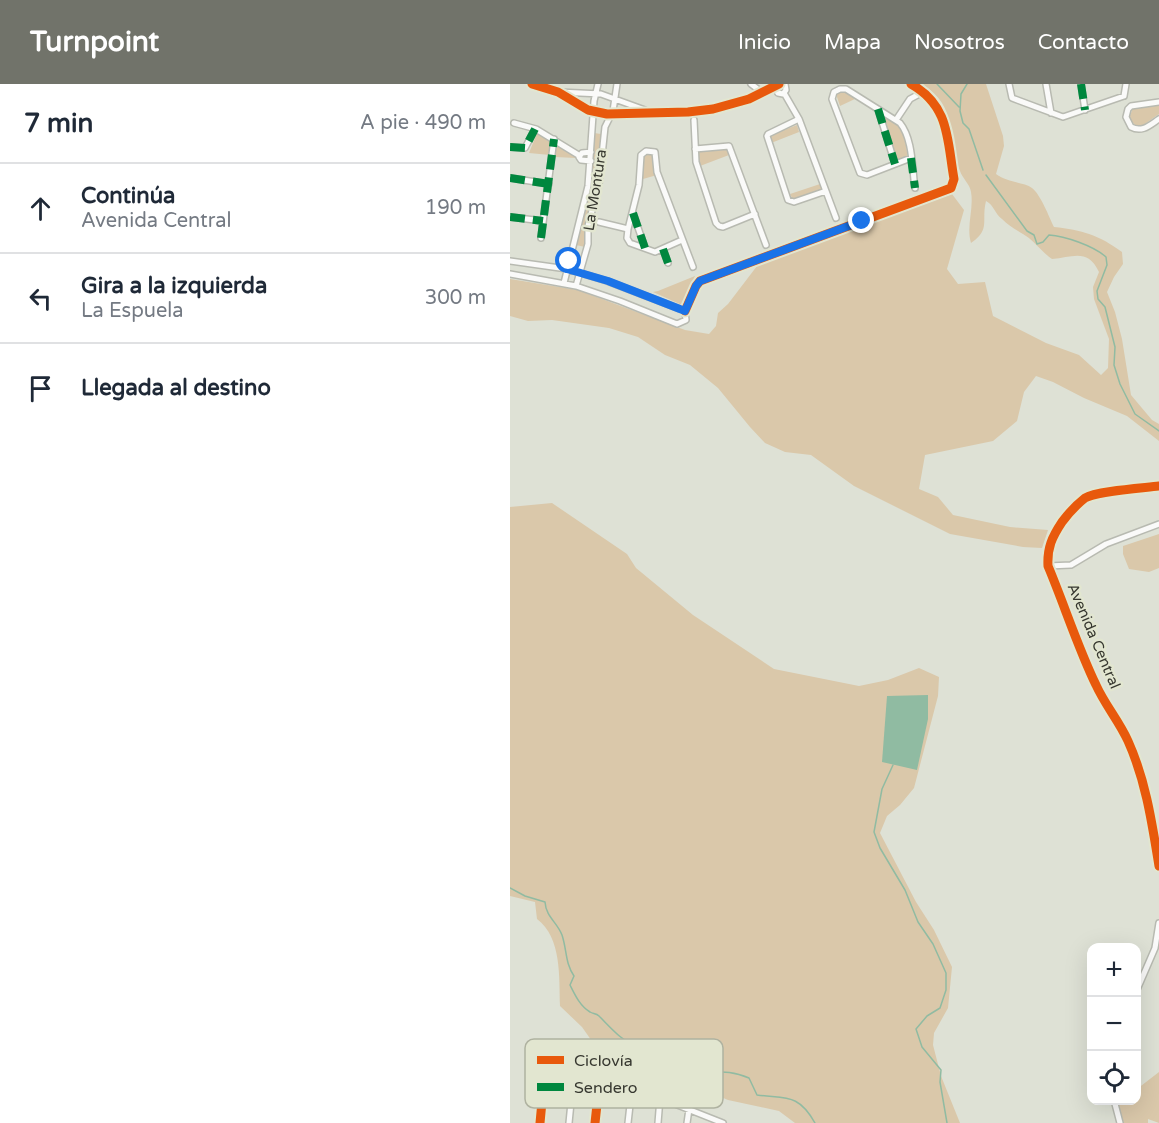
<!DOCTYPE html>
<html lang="es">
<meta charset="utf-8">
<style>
:root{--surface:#fff;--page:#f6f6f7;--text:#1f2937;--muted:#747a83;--line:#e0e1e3;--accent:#71736a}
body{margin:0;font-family:"Varela Round",sans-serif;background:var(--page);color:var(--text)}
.controls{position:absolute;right:18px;bottom:18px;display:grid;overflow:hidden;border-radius:12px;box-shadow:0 6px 24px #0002}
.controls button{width:54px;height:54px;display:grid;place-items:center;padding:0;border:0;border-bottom:2px solid var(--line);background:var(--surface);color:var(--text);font:30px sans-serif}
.stop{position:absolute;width:18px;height:18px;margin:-14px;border:4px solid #1a73e8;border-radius:50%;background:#fff}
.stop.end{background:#1a73e8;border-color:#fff;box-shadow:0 2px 6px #0008}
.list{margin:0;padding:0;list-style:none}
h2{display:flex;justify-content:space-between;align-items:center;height:78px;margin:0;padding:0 24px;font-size:26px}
h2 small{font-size:20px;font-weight:400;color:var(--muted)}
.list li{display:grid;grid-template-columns:39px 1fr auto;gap:18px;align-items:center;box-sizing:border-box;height:90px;padding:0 24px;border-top:2px solid var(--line)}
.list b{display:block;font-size:22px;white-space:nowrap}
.list p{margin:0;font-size:20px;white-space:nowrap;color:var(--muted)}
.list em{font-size:20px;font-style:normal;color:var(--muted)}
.icon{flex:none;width:33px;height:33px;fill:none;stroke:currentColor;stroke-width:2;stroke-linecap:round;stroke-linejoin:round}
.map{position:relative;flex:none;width:649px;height:1039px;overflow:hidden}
header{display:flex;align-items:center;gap:36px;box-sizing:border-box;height:84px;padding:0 30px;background:var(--accent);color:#fff}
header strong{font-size:28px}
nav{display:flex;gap:33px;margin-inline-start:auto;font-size:21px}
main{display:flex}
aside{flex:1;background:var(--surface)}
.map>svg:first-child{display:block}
.green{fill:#dac8aa}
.water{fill:#90bba2}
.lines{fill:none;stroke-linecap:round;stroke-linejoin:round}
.stream{stroke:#90bba2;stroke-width:1.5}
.minor-casing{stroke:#b8bab1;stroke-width:8}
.minor{stroke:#fafaf9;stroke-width:5}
.quiet{stroke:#00873e;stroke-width:8;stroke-dasharray:15 8;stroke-linecap:butt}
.cycleway-casing{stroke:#e2e6d0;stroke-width:13}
.cycleway{stroke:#e8590c;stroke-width:9}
.route{stroke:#1a73e8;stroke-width:8}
.labels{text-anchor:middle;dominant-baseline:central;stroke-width:5;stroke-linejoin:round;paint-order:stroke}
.street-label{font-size:15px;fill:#373830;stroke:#e2e6d0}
.key{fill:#e2e6d0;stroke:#afb2a0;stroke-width:1.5}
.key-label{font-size:16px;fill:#373830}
</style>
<header>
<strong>Turnpoint</strong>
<nav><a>Inicio</a><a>Mapa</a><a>Nosotros</a><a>Contacto</a></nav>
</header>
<main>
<aside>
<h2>7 min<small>A pie · 490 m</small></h2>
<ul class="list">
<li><svg class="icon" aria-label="ahead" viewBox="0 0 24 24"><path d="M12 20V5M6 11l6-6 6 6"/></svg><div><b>Continúa</b><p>Avenida Central</p></div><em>190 m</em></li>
<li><svg class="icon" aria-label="left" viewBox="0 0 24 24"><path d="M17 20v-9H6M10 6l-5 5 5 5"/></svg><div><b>Gira a la izquierda</b><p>La Espuela</p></div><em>300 m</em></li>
<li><svg class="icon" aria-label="arrive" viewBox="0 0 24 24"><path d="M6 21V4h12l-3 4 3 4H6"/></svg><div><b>Llegada al destino</b></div></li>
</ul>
</aside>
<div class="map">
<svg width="649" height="1039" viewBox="0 0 649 1039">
<rect width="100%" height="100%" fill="#dee1d5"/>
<path class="green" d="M412 0H476L493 52 494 62 486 90C498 99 514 98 522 104 531 111 539 133 544 143 572 146 589 151 612 168L613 180 604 193 597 208 605 228 612 255 621 311 642 336 649 340V357L617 332 574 314 543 298 526 292 514 308 507 337 483 357 415 371 409 405 428 413 443 431 500 443 538 446 532 464 513 463 440 450 344 402 301 371 275 368 255 359 240 343 208 304 180 281 155 271 128 253 99 244 42 236 18 237 0 232V195L68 206 175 246 199 250 206 242 208 229 218 220 247 182 442 110 454 126 437 185 448 200 475 198 483 232 536 259 569 271 591 291 598 284 599 255 584 215 583 203 589 188C578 164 563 173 542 175 533 169 524 157 516 152 507 146 500 143 492 135 485 130 484 121 476 117 471 137 481 145 461 159 456 142 464 125 461 108 460 100 452 94 450 87 435 52 450 24 412 0Z
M330 7 337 8 347 14 330 22 326 10Z
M649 20V30L632 42 625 41 619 34 623 24Z
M373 31C396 45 394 49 398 74L386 78Z
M287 41 289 48 261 59 259 52Z
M27 49 41 57 40 71 19 69Z
M84 49 91 50 87 97 74 147 75 163 66 161 81 96Z
M46 59 66 71V74L45 73Z
M217 64 219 71 190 82 188 68Z
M133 71H144L147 91 133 95Z
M310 100 312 106 283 116 280 110Z
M185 192 172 221 143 208 148 207Z
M42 419 117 470 126 484 183 531 264 585 349 602 378 596 409 584 429 593 428 612 404 704 390 721 377 732 370 749 406 818 424 846 442 883 438 924 424 949 423 961 431 992 450 1039H285L269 1027 218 1016 114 971 86 963 72 943 50 922C49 893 52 854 27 835L25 818 0 812V423Z
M649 450V484L639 488 619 485 613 470V462Z
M649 988V1039L638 1035V1039H613L608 1018 611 1017 626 1016 627 1005Z"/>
<path class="water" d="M418 611V635L407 686 372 678 377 612Z"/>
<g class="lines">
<path class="stream" d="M427 0 449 23
M457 0 451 10 450 27 453 39 459 45 473 86
M476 91 517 147 524 151 527 160 533 158 539 151C555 152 584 162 596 173L597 181 587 207 588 215 595 223 605 263 604 281 610 300 625 330 649 347
M383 681 372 705 364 748 370 764 395 806 408 838 423 860 436 889V906L430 924 417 932 406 945 412 963 431 986 430 998 437 1039
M0 804 15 812 35 818C36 833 47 838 52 851 57 866 55 879 64 892L60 901C65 911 70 922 80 928 83 930 86 929 89 932 103 946 110 955 129 965L137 959 148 973C165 967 192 971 199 989 214 987 225 988 239 994L247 1011C276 1015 288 1009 305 1039"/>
<g class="minor-casing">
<path id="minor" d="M22 0 48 8 78 26 97 30 178 28 203 25 239 15 269 0
M241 0 253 9
M499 0 502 14 553 33 614 12
M536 0 541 29
M571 0 575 26
M264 3 268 9 273 10 276 6 275 0
M49 8 91 10 135 26
M274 9 289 35 326 134
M614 12 616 0
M649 18 621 22 618 25 616 33 621 43C632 49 640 41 649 35
M368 25 385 80
M289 35 258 50 257 52 278 116 284 118 316 107
M184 36 186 78 206 139 209 142 213 143 245 130
M386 36 400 15 413 8
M4 39 26 45 70 72
M0 63 15 64 25 45
M185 65 219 62 256 161
M401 74 357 91 350 89 322 15 324 8 330 5H336L390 39C403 55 402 84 405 104
M81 77 71 76 69 73 72 69 81 68
M0 94 39 100
M123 129 135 164
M0 133 33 137
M89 138 118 145 117 154 120 159 145 168 172 156
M118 145 129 101 131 71 136 67 145 68 147 88 183 183
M31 154 44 55
M153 165 158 179
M0 177 57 185 97 197 175 227
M0 190 66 202 110 217 167 240 176 236 175 227
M54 199 78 102 84 17 88 0
M66 202 78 160V142L89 100 95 43 103 27 107 0
M175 227 186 202 190 197 441 104 444 95C437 56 440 22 401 0
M649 402C633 404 586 407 575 414 566 421 558 430 552 438 542 453 537 464 538 482 554 520 568 564 586 601 595 621 609 637 618 657 636 697 642 739 649 782
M538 482 561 481 596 460 649 440
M626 908 645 864 649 839
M604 1016 610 1039
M30 1039 36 975 87 998 89 1002 85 1039
M59 1039 64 988
M118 1039 122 1003 213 1039
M148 1039 150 1014
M177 1039 179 1025"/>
</g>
<use href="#minor" class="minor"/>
<path class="quiet" d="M571 0 575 26
M368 25 385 80
M0 63 15 64 25 45
M401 74 405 104
M0 94 39 100
M123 129 135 164
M0 133 33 137
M31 154 44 55
M153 165 158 179"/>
<g class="cycleway-casing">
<path id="cycleway" d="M22 0 48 8 78 26 97 30 178 28 203 25 239 15 269 0
M175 227 186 202 190 197 441 104 444 95C437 56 440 22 401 0
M649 402C633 404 586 407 575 414 566 421 558 430 552 438 542 453 537 464 538 482 554 520 568 564 586 601 595 621 609 637 618 657 636 697 642 739 649 782
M30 1039 36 975 87 998 89 1002 85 1039"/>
</g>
<use href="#cycleway" class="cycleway"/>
</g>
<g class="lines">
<path class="route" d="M59 177 57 185 98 197 175 227 186 202 190 197 352 137"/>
</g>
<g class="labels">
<g class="street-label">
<text transform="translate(85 106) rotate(-81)">La Montura</text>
<text transform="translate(584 552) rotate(67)">Avenida Central</text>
</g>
</g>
<rect x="15" y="955" width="198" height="69" rx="9" class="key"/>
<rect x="27" y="972" width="27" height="8" fill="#e8590c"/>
<rect x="27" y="999" width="27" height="8" fill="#00873e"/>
<g class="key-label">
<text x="64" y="982">Ciclovía</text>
<text x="64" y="1009">Sendero</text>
</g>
</svg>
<div class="controls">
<button>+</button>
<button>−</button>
<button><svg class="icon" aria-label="locate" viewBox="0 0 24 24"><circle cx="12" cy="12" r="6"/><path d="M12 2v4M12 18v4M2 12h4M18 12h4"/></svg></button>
</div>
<div class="stop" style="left:59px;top:177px"></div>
<div class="stop end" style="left:352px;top:137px"></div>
</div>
</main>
